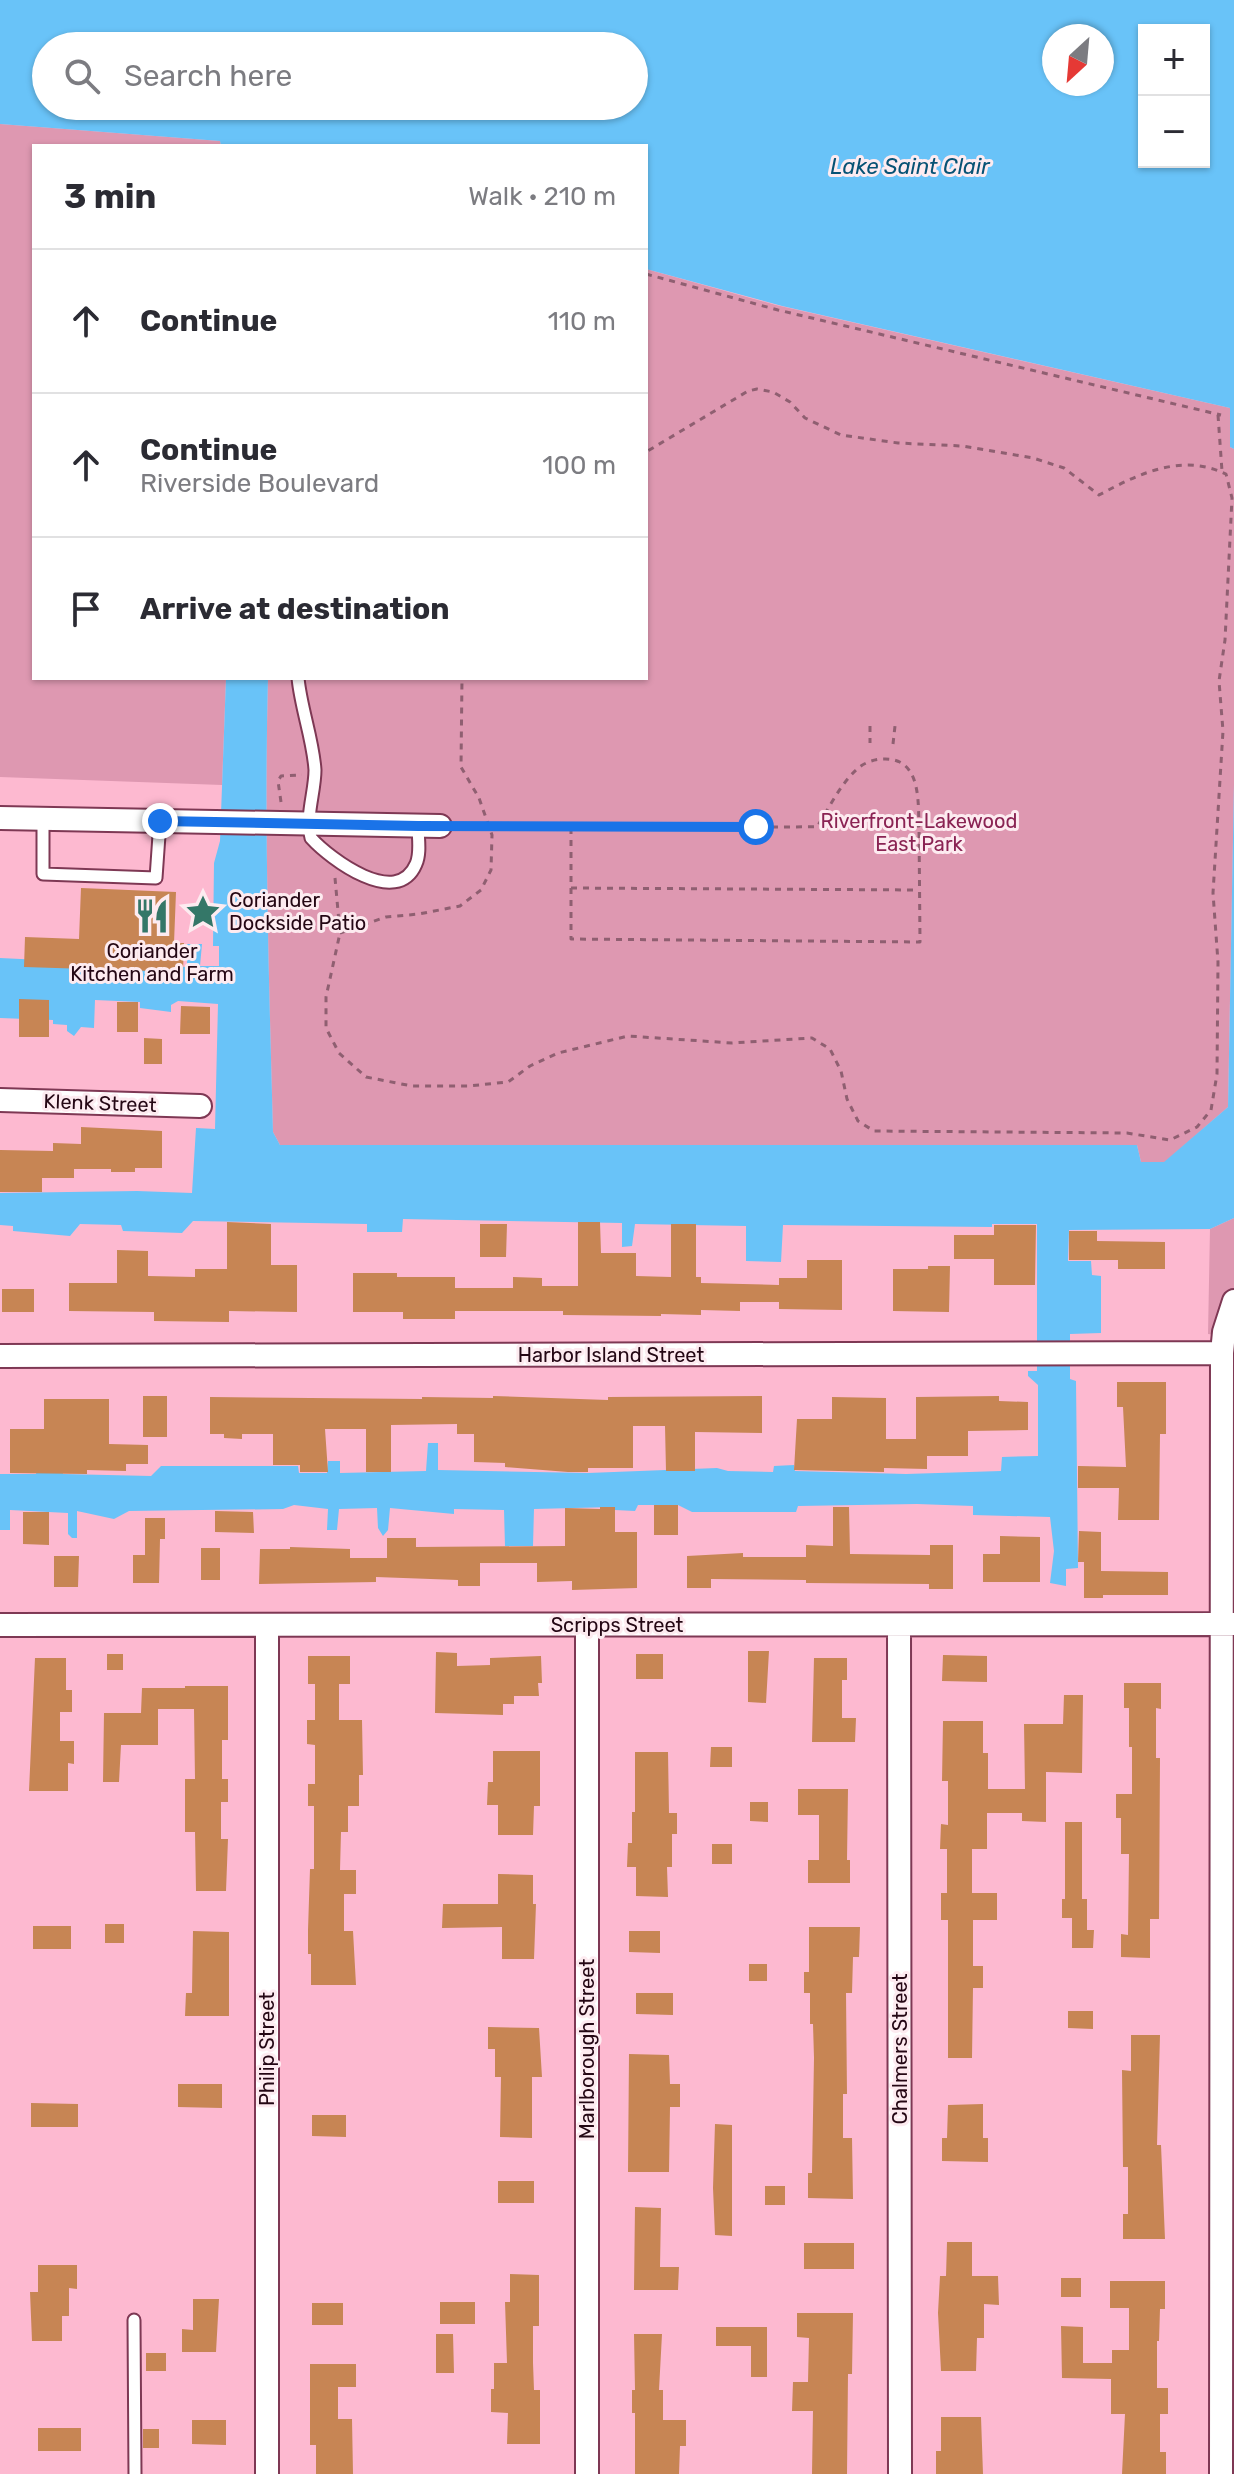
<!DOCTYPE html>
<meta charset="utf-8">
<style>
:root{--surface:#fff;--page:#f2f2f3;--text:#2b2b33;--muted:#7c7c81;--line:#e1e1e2}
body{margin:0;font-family:Rubik,sans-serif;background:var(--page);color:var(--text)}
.controls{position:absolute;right:24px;top:24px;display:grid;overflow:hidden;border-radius:0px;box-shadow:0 2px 6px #0004}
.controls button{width:72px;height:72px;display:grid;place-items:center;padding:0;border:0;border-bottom:2px solid var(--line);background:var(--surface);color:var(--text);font:40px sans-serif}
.compass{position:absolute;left:1042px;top:24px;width:72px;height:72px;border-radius:50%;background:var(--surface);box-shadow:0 2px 6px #0004;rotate:206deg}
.stop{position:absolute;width:24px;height:24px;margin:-18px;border:6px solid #1a73e8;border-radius:50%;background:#fff}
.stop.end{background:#1a73e8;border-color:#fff;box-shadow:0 2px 8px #0008}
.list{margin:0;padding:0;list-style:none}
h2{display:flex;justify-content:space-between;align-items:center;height:104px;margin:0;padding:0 32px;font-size:34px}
h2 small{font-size:26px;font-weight:400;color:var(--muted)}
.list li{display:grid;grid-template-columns:52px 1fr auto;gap:24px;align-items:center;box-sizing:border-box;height:144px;padding:0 32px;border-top:2px solid var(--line)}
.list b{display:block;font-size:30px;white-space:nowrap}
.list p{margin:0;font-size:26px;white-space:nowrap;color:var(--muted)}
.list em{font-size:26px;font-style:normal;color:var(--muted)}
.icon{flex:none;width:44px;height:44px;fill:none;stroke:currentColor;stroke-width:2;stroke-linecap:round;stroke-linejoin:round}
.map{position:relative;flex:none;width:1234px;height:2474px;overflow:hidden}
.search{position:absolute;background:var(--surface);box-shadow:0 2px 6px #0004;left:32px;top:32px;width:616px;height:88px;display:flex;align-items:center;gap:20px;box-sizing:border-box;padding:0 28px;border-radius:44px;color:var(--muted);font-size:30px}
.panel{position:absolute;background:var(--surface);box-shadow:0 2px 6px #0004;left:32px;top:144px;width:616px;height:536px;border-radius:0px}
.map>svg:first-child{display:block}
.green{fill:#de98b1}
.water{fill:#69c3f8;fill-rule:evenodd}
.building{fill:#c78554}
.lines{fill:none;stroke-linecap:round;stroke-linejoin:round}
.service-casing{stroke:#7e3854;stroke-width:15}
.minor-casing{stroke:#7e3854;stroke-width:26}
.path{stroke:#8f5f71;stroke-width:3;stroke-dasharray:6 6;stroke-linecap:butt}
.service{stroke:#fff;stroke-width:11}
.minor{stroke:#fff;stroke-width:22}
.route{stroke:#1a73e8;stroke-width:10}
.labels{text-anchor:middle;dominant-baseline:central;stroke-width:6;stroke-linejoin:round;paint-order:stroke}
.park-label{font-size:20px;fill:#8a2353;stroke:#fdebf0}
.poi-label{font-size:20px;fill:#240714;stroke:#fdebf0;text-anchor:start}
.street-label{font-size:20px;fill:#240714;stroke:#fdebf0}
.water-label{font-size:22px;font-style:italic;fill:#075275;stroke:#fdebf0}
</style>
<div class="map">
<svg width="1234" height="2474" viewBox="0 0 1234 2474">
<rect width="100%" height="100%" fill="#fdb9d0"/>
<path class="green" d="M0 124 220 141 221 146H34V678H226L222 785 0 777Z
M646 269 776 305 1230 408V447L1234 449V784L1228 1107 1165 1162H1141L1137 1145H280L273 1132C269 980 264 829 268 678H646Z
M1234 1218V1337L1208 1334 1210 1229Z"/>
<path class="water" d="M0 0H1234V449L1230 447V408L782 306 646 269V146H221L220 141 0 124ZM1144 30H1204V162H1144ZM1102 36V84H1054V36ZM634 46V106H46V46Z
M226 678H268C264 829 269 980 273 1132L280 1145H1137L1141 1162H1164L1228 1107 1234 784V1218L1210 1229 1069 1230 1068 1261H1091L1092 1275 1101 1276V1333L1070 1334V1379L1076 1381 1078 1568 1066 1569V1586L1050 1583 1054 1551 1050 1517 973 1515V1506L917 1504 798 1506 796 1512H692L678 1505H638L635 1511 615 1510 614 1507 534 1509 533 1546H505L504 1510 454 1509V1514L390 1508 388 1530 383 1536 378 1528 377 1508 339 1509 337 1530H327L328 1509 294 1505 283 1509 129 1511 114 1519 77 1511V1538H72L68 1534V1513L10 1510V1530H0V1474H36L37 1467H62L63 1474 151 1476 161 1466H298L299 1473H327L328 1461H340V1473L426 1471 428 1443H438V1470L588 1473 717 1468 728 1471 773 1472 774 1466 794 1465 795 1471 906 1474 1001 1471 1002 1457 1038 1456V1385L1028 1376V1371H1037V1224H992V1227L783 1225 781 1262 746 1261V1226L635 1224 632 1246 622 1247V1223L403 1219 402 1232H367V1224L193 1221 182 1233 123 1231 121 1225 80 1224 70 1236 13 1231V1226L0 1225V1193L137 1191 192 1193 196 1128 215 1129 218 1004 178 1001 171 1005V1012L140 1008V1002L95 1000 94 1028 81 1027 74 1036 67 1031V1025L53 1024V1020L0 1018V958L187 967V944H202L200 966H219V946H213L214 863 220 841Z"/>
<path class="building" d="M81 888 176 892 174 943H184L183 972 24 967 25 937 79 939Z
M19 999 49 1000V1037H19Z
M117 1002H138V1032H117Z
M181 1006 210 1007V1034H180Z
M144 1038 162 1039V1064H144Z
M81 1127 162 1131V1168H135V1172H111V1169H74V1178H42V1192H0V1150L53 1151V1143L81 1144Z
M227 1222 271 1224V1265H297V1312L229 1311V1322L154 1321V1312L69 1311V1283H117V1250L148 1251V1276L195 1277V1269H227Z
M578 1222H600L601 1253H636V1276L671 1277V1224H696V1277H701V1283L779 1285V1278H807V1260H842V1310L779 1309V1302H740V1311L701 1310V1315L661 1314V1316L563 1315V1311H455V1319H403V1312H353V1273H397V1277H455V1288H513V1277L542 1278V1286H578Z
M480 1224H507L506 1257H480Z
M994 1225H1036L1035 1285H994V1259H954V1235H994Z
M1069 1231H1097V1241L1165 1242V1269H1118V1260H1069Z
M928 1266H950L949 1312 893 1311V1269H928Z
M2 1289H34V1312H2Z
M1117 1382H1166V1434H1160L1159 1520H1118L1119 1488H1078V1466L1126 1467 1123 1407H1117Z
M143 1396H167V1437H143Z
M493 1396 608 1400V1397L762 1396V1433L695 1432V1471H666L665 1426H633V1468H588V1472H568L505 1467V1463L474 1462V1434H457V1424L391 1425V1472H366V1429H325L328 1472H300V1465H273V1434H242V1439L224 1438V1434H210V1397L422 1399V1397L493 1398Z
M999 1396V1401L1028 1402V1430L968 1431V1456H927V1469L884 1468V1472L794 1470 797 1419H832V1397L886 1398V1439H916V1397Z
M44 1399H109V1444L148 1445V1464H126V1471L87 1470V1474L10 1473V1429H44Z
M654 1505H678V1535H654Z
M600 1507H615V1532H637V1588L572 1590V1581L537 1582V1563H480V1586H458V1580L376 1577V1582L259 1584 260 1549H290V1547L350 1549V1558H387V1538H416V1547L565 1546V1508L600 1509Z
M833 1507H849L850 1554 930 1555V1545H953V1589H929V1584L806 1583V1580L711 1579V1588H687V1556L743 1553V1557H806V1545L833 1546Z
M215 1511 253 1512 254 1533 215 1532Z
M23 1512H49V1545L23 1544Z
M145 1518H165V1539H160L159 1583H133V1555H145Z
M1079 1531 1101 1532V1571L1168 1572V1595H1103V1598H1084V1562H1078Z
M1000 1536 1040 1537V1582H983V1554H1000Z
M201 1548H220V1580H201Z
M54 1556H79L78 1587H54Z
M748 1651H769L766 1703 748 1702Z
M436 1652 457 1653V1666L490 1665V1658L541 1656 542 1683H538L539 1696H514V1704H503V1715L435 1713Z
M107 1654H123V1670H107Z
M636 1654H663V1679H636Z
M943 1655 987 1656V1682L942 1681Z
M308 1656H350V1684H339V1720H362L363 1775H359V1806H348V1832H341L340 1870H356V1894H344V1931H353L356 1985H311V1954H308V1930L310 1869H314V1806H308V1784H315V1745L307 1744V1720H315V1684H308Z
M35 1658H66V1690H72V1712H60V1741H74V1764L68 1763V1791H29Z
M814 1658H847V1680H842V1718H856L855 1742H812Z
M1124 1683H1161V1709L1156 1708V1758H1160L1159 1919H1150V1958L1121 1957V1934L1128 1935 1129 1854H1121V1818H1116V1794H1132V1747H1129V1708H1124Z
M185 1686H228V1740H222V1779H228V1802H221V1839H228L226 1891H196L195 1832H185V1779H195L194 1709H158V1745H121L119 1782H103L104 1713H141L142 1688H185Z
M1064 1695H1083L1082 1773 1046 1772V1822L1022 1821V1813H987V1849H972V1893H997V1920H973V1966H983V1988H973L972 2058H948V1920H941V1893H947V1849H940L941 1824 948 1825V1781H942L943 1721H983V1753H988V1789H1025L1024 1724H1063Z
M711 1747H732V1767H710Z
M493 1751H540V1806H534L533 1835H498V1805H487L488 1782H493Z
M635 1752H668L669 1813H677V1834H672V1867H667L668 1897 636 1896V1867H627L628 1843H632V1812H635Z
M798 1789H848L847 1860H850V1883H808V1860H819V1815H798Z
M750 1802H768V1822L750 1821Z
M1065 1822H1082V1899H1087V1930H1094L1093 1948H1072V1918H1062V1899H1065Z
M712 1844H732V1864H712Z
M498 1874 533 1875V1904H536L534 1959H502V1927L442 1928 443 1904H498Z
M105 1924H124V1943H105Z
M33 1926H71V1949H33Z
M809 1927H860L859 1957H853L852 1993H846L847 2094H843V2138H852L853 2199 808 2198V2173H812L814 2058 813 2024H810V1993H804V1972H809Z
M193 1931 229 1932V2016H185L186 1993H192Z
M629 1931H660V1953L629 1952Z
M749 1964H767V1981H749Z
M636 1993H673V2015L636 2014Z
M1068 2011H1093V2029L1068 2028Z
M488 2027 539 2028 542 2077H532V2138L500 2137 501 2077H495V2049H488Z
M1131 2035H1160L1157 2145H1161L1165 2239H1123V2214H1128V2167H1123L1122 2070 1131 2071Z
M629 2054 669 2055 670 2084H680V2107H670L669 2172H628Z
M178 2084H222V2108L178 2107Z
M31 2103 78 2104V2127H31Z
M983 2104V2138H988V2162L942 2161V2138H947L948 2105Z
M312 2115H346V2137L312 2136Z
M715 2124 732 2125V2236L715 2235 713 2188Z
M498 2181H534V2203H498Z
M765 2186H785V2205H765Z
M635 2207 661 2208 660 2267H679L678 2290H634Z
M947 2242H972V2276H998L999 2305 984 2304V2338H977L976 2371H941L938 2313 940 2276H946Z
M804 2243H854V2269H804Z
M38 2265H77V2289L69 2288V2316H62V2341H32L30 2292H38Z
M510 2274 539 2275V2326H533V2363L534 2390H540V2444H507L508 2413 491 2412V2389H494V2363H507L505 2302H510Z
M1061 2278H1081V2297H1061Z
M1110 2281H1165V2309H1160L1159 2341H1157V2388H1168V2414H1160V2452H1166V2474H1122L1125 2414H1111V2379L1062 2378 1061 2326 1083 2327V2363H1112V2350H1129V2308H1110Z
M193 2299H219L216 2352H182V2329L193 2330Z
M440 2302H475V2324H440Z
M312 2303H343V2325H312Z
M797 2313H853L852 2374H848L847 2474H812L813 2411H792L793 2382H808L809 2338 797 2337Z
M716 2327H767V2377H751V2346H716Z
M436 2334H453L454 2373H436Z
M634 2334H662L659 2390H663V2420H686V2446H680L679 2474H635V2413H632V2390H635Z
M146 2353H166V2371H146Z
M310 2364H356V2387H338V2419H352L353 2474H316V2445H310Z
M941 2417H981L983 2474H936V2451H941Z
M192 2420H226V2445L192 2444Z
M38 2428H81V2451H38Z
M143 2429H159V2448H143Z"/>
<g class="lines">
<g class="service-casing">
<path id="service" d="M298 678C301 709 313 739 315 770 315 792 305 817 311 838 330 859 397 909 416 864 421 853 418 838 418 826
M43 819V874L156 878 160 821
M134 2320 135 2474"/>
</g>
<g class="minor-casing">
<path id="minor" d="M0 818 440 826
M0 1100 200 1106
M0 1356 1222 1353
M0 1625 1234 1624
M267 1625V2474
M587 1625V2474
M899 1625 900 2474
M1221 2474 1222 1353 1224 1332 1234 1301"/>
</g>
<path class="path" d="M646 274 778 310 1221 415
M1218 415 1222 471
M870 726V743
M893 744 895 726
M281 802 278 781 281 776 302 775
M460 826C613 829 766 827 919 826 918 801 921 758 884 759 874 759 863 763 856 770 840 785 829 808 817 827
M571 828V939L920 942 919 826
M335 878 340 933 326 997V1028L339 1053 366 1077 412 1086H468L508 1082 530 1066 558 1053 628 1036 732 1043 812 1038 830 1049 841 1071 847 1099 858 1121 874 1131 1127 1133 1170 1140 1197 1127 1211 1110 1217 1074 1218 962 1213 893 1223 731 1219 681 1225 640 1232 498 1226 474C1182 453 1140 473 1099 495L1064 468 1033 458 962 446 898 443 841 435 805 418 790 402 773 392 757 389 748 391 646 452
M571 888 919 890
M340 933 386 917 419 914 460 906 481 890 491 870 492 835 479 798 461 767 462 678"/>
<use href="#service" class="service"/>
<use href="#minor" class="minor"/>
</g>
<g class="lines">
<path class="route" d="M160 821 418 826 756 827"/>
</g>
<defs>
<g id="sight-bare" transform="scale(2.76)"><path d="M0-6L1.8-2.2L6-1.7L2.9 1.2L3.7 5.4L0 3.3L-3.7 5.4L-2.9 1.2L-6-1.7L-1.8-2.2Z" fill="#347768" stroke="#fdebf0" stroke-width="2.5" paint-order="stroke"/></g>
<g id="restaurant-bare" transform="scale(2.76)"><path d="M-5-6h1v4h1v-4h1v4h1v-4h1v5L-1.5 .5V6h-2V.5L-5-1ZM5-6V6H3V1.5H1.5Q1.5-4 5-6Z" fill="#347768" stroke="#fdebf0" stroke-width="2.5" paint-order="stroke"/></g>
</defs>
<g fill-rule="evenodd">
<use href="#sight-bare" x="203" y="912"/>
<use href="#restaurant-bare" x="152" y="916"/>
</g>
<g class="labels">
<g class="park-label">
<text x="919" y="821">Riverfront-Lakewood<tspan x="919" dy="23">East Park</tspan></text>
</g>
<g class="poi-label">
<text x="229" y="900">Coriander<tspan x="229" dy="23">Dockside Patio</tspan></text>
<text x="152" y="951" text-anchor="middle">Coriander<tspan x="152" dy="23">Kitchen and Farm</tspan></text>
</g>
<g class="street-label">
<text transform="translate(100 1103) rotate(2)">Klenk Street</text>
<text x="611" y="1355">Harbor Island Street</text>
<text x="617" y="1625">Scripps Street</text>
<text transform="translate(267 2049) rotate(-90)">Philip Street</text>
<text transform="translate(587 2049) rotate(-90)">Marlborough Street</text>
<text transform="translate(900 2049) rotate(-90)">Chalmers Street</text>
</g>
<g class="water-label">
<text x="910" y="166">Lake Saint Clair</text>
</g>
</g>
</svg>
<div class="controls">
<button>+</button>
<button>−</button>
</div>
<svg class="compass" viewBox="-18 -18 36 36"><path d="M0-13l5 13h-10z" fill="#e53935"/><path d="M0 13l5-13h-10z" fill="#7c7c81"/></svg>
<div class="stop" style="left:756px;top:827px"></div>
<div class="stop end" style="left:160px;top:821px"></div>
<div class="search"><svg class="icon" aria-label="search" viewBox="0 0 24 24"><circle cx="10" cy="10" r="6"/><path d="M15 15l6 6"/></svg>Search here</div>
<section class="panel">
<h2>3 min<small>Walk · 210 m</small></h2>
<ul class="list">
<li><svg class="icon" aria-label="ahead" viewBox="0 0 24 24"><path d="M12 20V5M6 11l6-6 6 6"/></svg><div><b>Continue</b></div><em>110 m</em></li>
<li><svg class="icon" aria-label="ahead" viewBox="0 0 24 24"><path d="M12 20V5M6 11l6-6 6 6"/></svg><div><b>Continue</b><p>Riverside Boulevard</p></div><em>100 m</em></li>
<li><svg class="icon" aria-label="arrive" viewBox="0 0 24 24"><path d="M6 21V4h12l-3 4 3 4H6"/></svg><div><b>Arrive at destination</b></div></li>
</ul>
</section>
</div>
